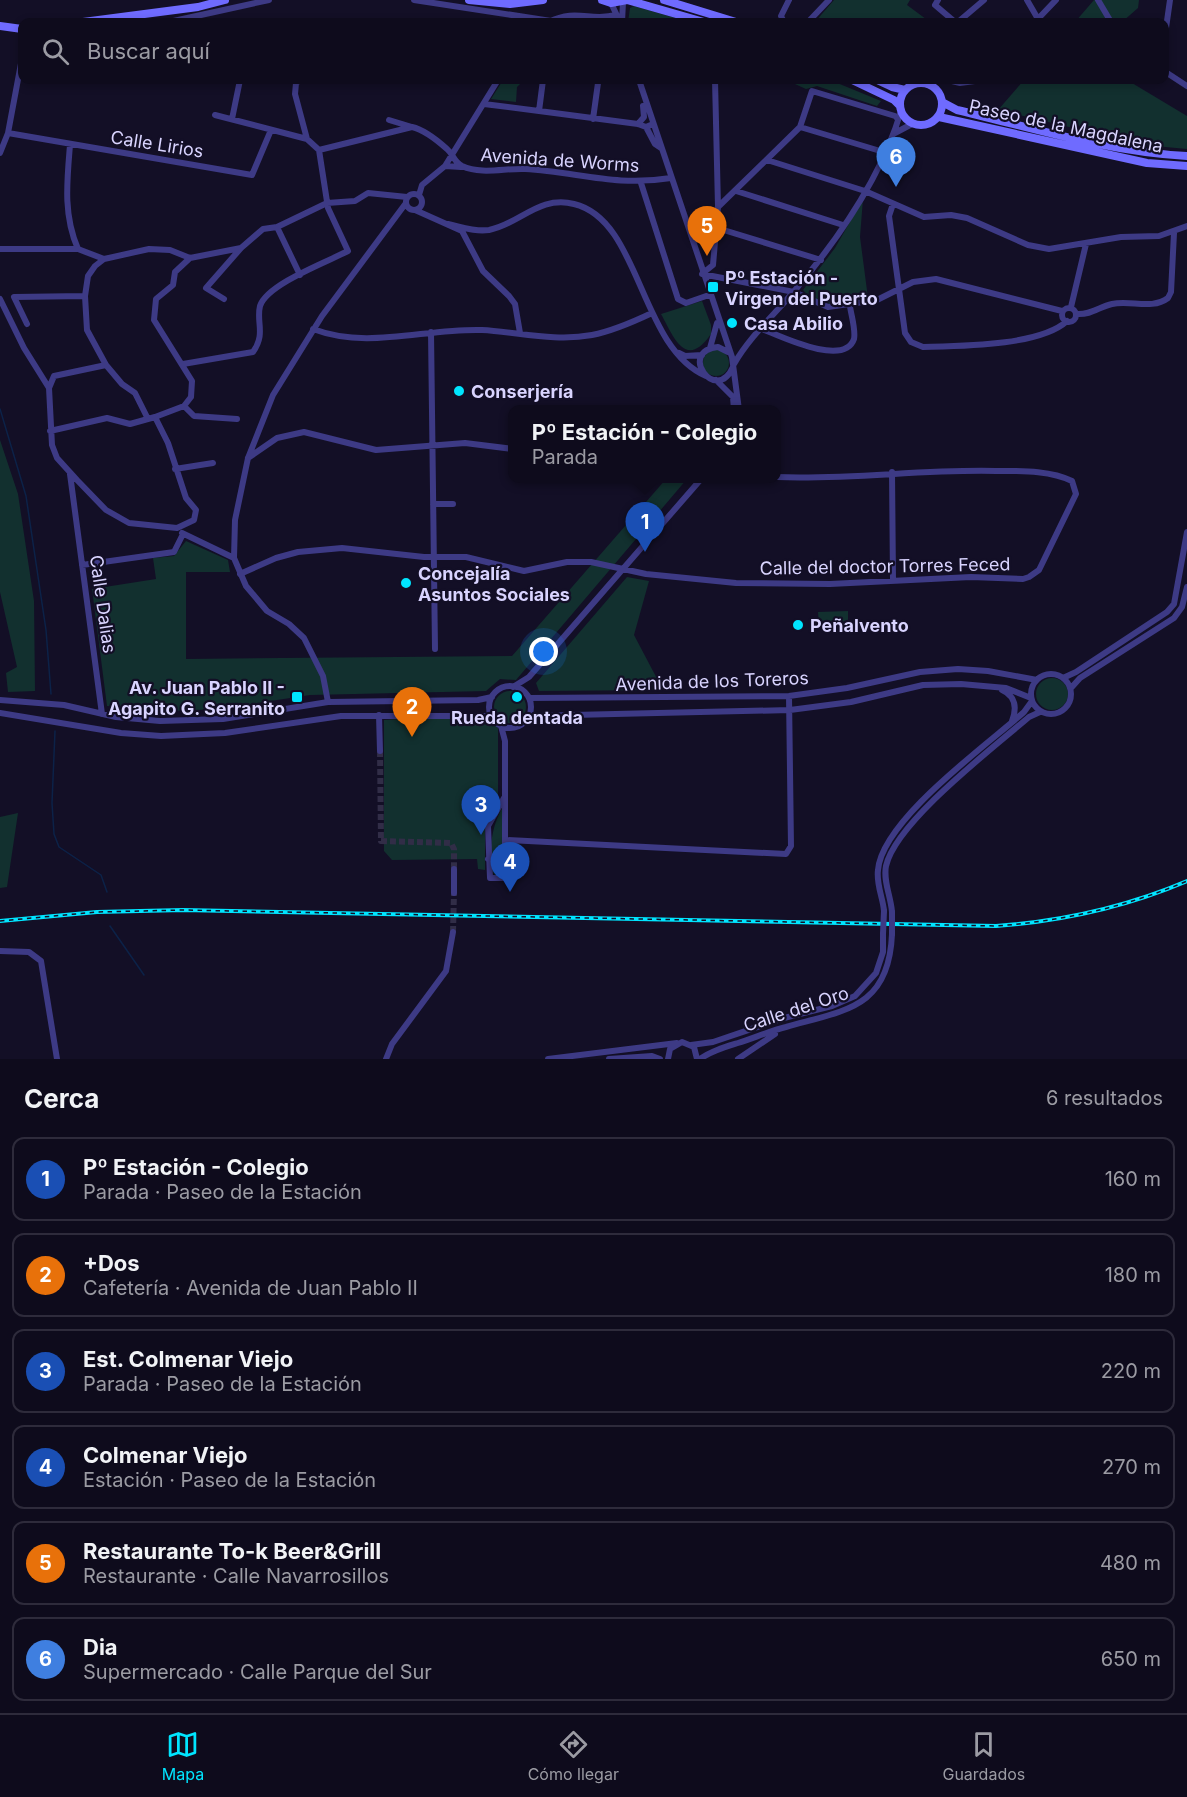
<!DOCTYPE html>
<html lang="es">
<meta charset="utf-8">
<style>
:root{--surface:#0e0b1c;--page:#171425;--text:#f1f3f6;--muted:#9b9ba3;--line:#2e2b3b;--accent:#00e5ff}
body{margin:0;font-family:Inter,sans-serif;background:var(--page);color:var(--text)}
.you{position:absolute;left:544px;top:652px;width:21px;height:21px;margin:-15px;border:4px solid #fff;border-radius:50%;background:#1a73e8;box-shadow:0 0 0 9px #1a73e833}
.badge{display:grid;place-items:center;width:39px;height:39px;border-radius:50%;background:var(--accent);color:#fff;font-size:20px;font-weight:700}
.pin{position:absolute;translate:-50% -50px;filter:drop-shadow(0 2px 3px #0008)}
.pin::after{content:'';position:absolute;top:32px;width:21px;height:18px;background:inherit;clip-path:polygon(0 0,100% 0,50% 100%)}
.popup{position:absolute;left:508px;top:405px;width:273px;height:78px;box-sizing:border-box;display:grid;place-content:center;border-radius:12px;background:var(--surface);filter:drop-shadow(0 2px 4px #0005);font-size:20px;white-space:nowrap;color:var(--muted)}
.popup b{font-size:22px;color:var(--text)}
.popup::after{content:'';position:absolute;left:50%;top:100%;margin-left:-12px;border:12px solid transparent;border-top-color:var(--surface)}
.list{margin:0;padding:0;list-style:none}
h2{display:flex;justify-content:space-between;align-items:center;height:78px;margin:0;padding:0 24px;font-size:26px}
h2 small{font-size:20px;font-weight:400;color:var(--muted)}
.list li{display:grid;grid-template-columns:39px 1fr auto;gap:18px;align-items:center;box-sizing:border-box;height:84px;margin:0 12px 12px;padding:0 12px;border:2px solid var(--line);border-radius:12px}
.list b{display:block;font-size:22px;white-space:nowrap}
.list p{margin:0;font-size:20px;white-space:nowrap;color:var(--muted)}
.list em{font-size:20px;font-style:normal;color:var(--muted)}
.icon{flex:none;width:33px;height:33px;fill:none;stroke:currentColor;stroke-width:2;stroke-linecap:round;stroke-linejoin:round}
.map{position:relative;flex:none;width:1187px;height:1059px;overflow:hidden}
.search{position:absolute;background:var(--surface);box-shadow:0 3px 9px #0003;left:18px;right:18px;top:18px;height:66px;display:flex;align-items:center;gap:15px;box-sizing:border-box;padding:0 21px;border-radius:12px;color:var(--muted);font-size:22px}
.sheet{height:654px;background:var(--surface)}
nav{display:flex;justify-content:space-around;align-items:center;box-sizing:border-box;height:84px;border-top:2px solid var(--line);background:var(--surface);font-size:16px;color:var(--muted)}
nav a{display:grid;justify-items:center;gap:3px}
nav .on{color:var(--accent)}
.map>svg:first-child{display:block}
.green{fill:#12302f}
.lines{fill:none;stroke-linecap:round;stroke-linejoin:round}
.stream{stroke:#0c2248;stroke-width:1.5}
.street-tunnel{stroke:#312d47;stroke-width:6;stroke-dasharray:6 3;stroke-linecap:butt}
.street{stroke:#3d3a85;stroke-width:6}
.secondary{stroke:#6f6bff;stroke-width:8}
.rail-casing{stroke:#00e5ff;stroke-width:4}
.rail{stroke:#130f26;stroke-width:1.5;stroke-dasharray:4.5;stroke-linecap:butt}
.street-bridge{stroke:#3d3a85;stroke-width:6}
.poi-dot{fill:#00e5ff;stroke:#130f26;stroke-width:2}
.labels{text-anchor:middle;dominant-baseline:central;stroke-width:4.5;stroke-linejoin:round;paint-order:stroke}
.street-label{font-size:18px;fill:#d9d4ff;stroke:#130f26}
.poi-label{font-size:18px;font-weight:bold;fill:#d9d4ff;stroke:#130f26;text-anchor:start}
</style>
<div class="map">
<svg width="1187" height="1059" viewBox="0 0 1187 1059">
<rect width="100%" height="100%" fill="#130f26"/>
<path class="green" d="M834 0H910L907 5 930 22H815Z
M1094 0H1139L1138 8 1122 22H1075Z
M634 6 689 22H628L630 8Z
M503 80H524L517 87 516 102 491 99Z
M786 80H830L881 101 877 106 817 86 806 89Z
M1024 80H1127L1187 116V149L1144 145 998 110Z
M863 199 860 237 868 298C846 303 819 311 803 290L835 248Z
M702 301 711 325V334C686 370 674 338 661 314Z
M703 363a13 13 0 1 1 26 0a13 13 0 1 1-26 0Z
M0 440 18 494 34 601 35 691 8 692 6 673 17 667 0 592Z
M666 479H687L516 680 500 679 486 691 310 695 219 709 173 711 107 706 92 589 156 579 153 558 174 556 186 541 228 560 230 572H186V659L512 656Z
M627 577 649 581 634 635 663 690 539 691 536 683Z
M848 611V624L819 625 818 612Z
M1036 694a16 16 0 1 1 32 0a16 16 0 1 1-32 0Z
M494 707a16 16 0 1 1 32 0a16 16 0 1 1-32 0Z
M432 717 487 718 498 728V805L485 826V870L478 869 477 859 392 860 384 851V720Z
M503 806V875H495L491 870C490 845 491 828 503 806Z
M18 813 7 887 0 888V817Z"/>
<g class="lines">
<path class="stream" d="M0 409 26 496 46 630 51 694
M55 731 52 803 54 834 59 847 101 875 107 892
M110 926 144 975"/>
<path class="street-tunnel" d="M380 751 381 841 451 843 454 849V869
M453 932 454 893"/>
<path class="street" d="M414 0 551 21
M938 0 935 5 955 22
M1027 0 1038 19
M1098 0 1111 22
M611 3 620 22
M169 22 269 0
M549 22C576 8 591 22 616 15
M622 22 623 2
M784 22 781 16 789 0
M808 22 829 0
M958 22 984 0
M1035 22 1056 0
M1164 42 1170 0
M1164 71 1187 86
M639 80 732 357 739 410
M926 80 928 84
M948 80 960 83 982 80
M913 84 915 80
M484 104 539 111 543 80
M539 111 638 124 646 127 653 124
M215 115 307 139
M232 119 240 80
M593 119 598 83
M389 120 412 127
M638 124 644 117 643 106
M646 127 655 144 661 148
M800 127 887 153
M8 133 252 175 271 130
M895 133 912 124
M70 145C67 181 63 215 78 249L104 259
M319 150 412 127C425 130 437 140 447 149 453 154 454 162 462 166 482 175 504 168 525 169 578 172 615 187 671 178
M0 153 8 133 22 58
M767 160 865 191 924 217 951 215 967 218 1028 245 1049 249 1121 237 1159 236 1187 226
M445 166 498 80
M641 183 678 299 686 303 709 295
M736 191 843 225
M406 202a8 8 0 1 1 16 0a8 8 0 1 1-16 0Z
M419 195 422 185 445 166 461 167
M893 204 889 216 905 333 911 342 923 347C960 346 1040 346 1067 321
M718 207 800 127 812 91 895 116 898 119
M415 210 462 231 483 271 509 296 515 304 520 333
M448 224C462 227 475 232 489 230 520 224 539 195 574 204 641 220 639 347 706 376
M277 227 300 275
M717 228 821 260
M0 249H78
M703 273 713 265 718 207 715 80
M702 274 794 292 828 307 877 300 913 282 936 279 1062 311
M0 299 24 348 49 388
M224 299 206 288 241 248
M1071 307 1086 244
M1062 315a7 7 0 1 1 14 0a7 7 0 1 1-14 0Z
M1077 314C1091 315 1099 307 1112 304 1131 300 1152 310 1168 298L1171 292 1174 233
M27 324 14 297 85 296
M313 329C368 350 425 328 482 330 518 332 555 342 592 335 613 331 633 322 652 313
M762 329C778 335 844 368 854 339 856 330 851 315 850 306
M431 332 435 649
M710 348 717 323
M728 352 718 347C677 351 716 405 733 367
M679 353 685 356 702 355
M183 364 253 352C266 334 256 322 260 306 267 284 327 262 348 251L328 208 319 150 307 139 295 94 296 83 300 80
M734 364C750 336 775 314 796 289 839 238 882 176 901 111
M106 365 54 376 49 388 52 445 57 458 77 480 106 510 129 523 177 528 194 520 196 510 186 498 168 443 155 417
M716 380 733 397 734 410
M184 406 194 416 237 419
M148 419 135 393 122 384 106 365 87 330 85 296 88 276 95 266 104 259 149 249 170 250 190 258 241 248 263 229 277 227 327 203 355 201 368 193 407 197
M50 431 107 418 130 424 155 417 184 406 191 397 192 381 154 320 156 299 173 285 175 272 190 258
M248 458 277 438 304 432 376 450 465 443 513 449
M175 469 213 463
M892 472 893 580
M70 474 102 714
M433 504H453
M182 533 234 558
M82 565 174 552 183 534
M240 574 276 558 298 552 342 548 424 557H466L524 571 567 562H591L646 574 736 583 830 584 971 577 1023 579 1029 577 1039 570 1076 494 1072 481C1050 470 1021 471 996 471 923 469 850 480 777 477
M1031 694a20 20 0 1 1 40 0a20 20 0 1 1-40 0Z
M1063 678 1076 672 1167 612 1174 604 1187 532
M489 707a21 21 0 1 1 42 0a21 21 0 1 1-42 0Z
M513 687 529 677 702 478
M1071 688 1080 678 1174 618 1182 607 1187 587
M1002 690C1016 696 1017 708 1012 721
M529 698 789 696 847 688 920 672 958 669 988 671 1037 680
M0 700 64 705 116 717 160 721 223 719 328 702 478 700 492 697
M328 702 323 676 304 638 289 624 267 611 246 586 234 558 235 520 248 458 273 395 322 316 406 203
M0 713 121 733 161 736 225 733 341 716H491
M379 715 380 751
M530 716 790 710 851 702 923 685 961 684 1006 688 1031 698
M501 726 505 741V878H490L488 826 504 798
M506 840 786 854 791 846 789 696
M488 859 499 865 506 860
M454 893V869
M884 911C883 898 876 884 878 870 882 820 987 745 1024 712L1032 701
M892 912C891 897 883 881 886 866 896 822 993 748 1029 717L1040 712
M0 951 29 952 41 961 57 1059
M691 1045 713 1042 784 1018 832 1006 855 996 876 973 883 952V934
M386 1059 392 1044 446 971 453 932
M548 1059 677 1043
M609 1059 652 1056 660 1059
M668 1059 670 1049 682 1042 694 1047 697 1059
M700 1059C711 1051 725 1047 738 1043 754 1038 770 1031 786 1027 846 1010 889 1008 892 934
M738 1059 775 1034"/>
<path class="secondary" d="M469 0 510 4 543 0
M602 0 611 3 627 0
M627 0 704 22
M664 0 736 22
M83 22 198 7 225 0
M0 26 22 29
M852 80 894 100 900 106
M877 80 892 87 905 90
M900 104a21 21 0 1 1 42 0a21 21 0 1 1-42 0Z
M942 102 957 110C1033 128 1109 152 1187 156
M939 117 1147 163 1187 166"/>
<g class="rail-casing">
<path id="rail" d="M0 921 97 912 183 910 996 926C1063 921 1126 907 1187 881"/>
</g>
<use href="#rail" class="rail"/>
<path class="street-bridge" d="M883 934 884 911
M892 934V912"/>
</g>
<g class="poi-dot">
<rect x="707" y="281" width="12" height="12" rx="3"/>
<circle cx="732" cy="323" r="6"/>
<circle cx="459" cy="391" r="6"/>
<circle cx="406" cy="583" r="6"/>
<circle cx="798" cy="625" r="6"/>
<rect x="291" y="691" width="12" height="12" rx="3"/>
<circle cx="517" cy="697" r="6"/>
</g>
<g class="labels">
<g class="street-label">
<text transform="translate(1066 126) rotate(12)">Paseo de la Magdalena</text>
<text transform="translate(157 144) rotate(9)">Calle Lirios</text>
<text transform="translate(560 160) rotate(4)">Avenida de Worms</text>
<text transform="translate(885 566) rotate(-1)">Calle del doctor Torres Feced</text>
<text transform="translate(103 604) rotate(82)">Calle Dalias</text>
<text transform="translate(712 681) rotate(-2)">Avenida de los Toreros</text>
<text transform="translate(796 1009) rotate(-18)">Calle del Oro</text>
</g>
<g class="poi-label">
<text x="725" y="277">Pº Estación -<tspan x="725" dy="21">Virgen del Puerto</tspan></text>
<text x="744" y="323">Casa Abilio</text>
<text x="471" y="391">Conserjería</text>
<text x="418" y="573">Concejalía<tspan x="418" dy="21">Asuntos Sociales</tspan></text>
<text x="810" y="625">Peñalvento</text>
<text x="285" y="687" text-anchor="end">Av. Juan Pablo II -<tspan x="285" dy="21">Agapito G. Serranito</tspan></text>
<text x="517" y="717" text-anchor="middle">Rueda dentada</text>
</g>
</g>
</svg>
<div class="you"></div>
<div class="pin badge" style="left:645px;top:552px;background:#1a4fb4">1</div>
<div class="popup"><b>Pº Estación - Colegio</b>Parada</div>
<div class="pin badge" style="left:412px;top:737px;background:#e8710a">2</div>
<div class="pin badge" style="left:481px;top:835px;background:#1a4fb4">3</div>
<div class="pin badge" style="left:510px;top:892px;background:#1a4fb4">4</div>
<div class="pin badge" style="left:707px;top:256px;background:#e8710a">5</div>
<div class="pin badge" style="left:896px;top:187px;background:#3f7fe0">6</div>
<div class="search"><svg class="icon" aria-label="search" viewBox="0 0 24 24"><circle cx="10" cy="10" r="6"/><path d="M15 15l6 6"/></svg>Buscar aquí</div>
</div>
<section class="sheet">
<h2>Cerca<small>6 resultados</small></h2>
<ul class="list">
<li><span class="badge" style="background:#1a4fb4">1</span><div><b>Pº Estación - Colegio</b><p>Parada · Paseo de la Estación</p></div><em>160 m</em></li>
<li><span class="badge" style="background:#e8710a">2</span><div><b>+Dos</b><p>Cafetería · Avenida de Juan Pablo II</p></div><em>180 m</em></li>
<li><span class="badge" style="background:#1a4fb4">3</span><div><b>Est. Colmenar Viejo</b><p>Parada · Paseo de la Estación</p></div><em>220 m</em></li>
<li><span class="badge" style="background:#1a4fb4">4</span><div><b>Colmenar Viejo</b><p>Estación · Paseo de la Estación</p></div><em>270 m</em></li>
<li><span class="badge" style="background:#e8710a">5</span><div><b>Restaurante To-k Beer&amp;Grill</b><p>Restaurante · Calle Navarrosillos</p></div><em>480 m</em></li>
<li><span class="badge" style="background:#3f7fe0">6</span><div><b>Dia</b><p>Supermercado · Calle Parque del Sur</p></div><em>650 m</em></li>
</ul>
</section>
<nav>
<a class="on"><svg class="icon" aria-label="map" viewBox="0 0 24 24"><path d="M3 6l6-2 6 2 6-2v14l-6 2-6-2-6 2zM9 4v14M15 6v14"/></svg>Mapa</a>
<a><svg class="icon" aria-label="directions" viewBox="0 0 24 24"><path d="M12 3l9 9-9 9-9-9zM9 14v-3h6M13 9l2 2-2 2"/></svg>Cómo llegar</a>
<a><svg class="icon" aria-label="saved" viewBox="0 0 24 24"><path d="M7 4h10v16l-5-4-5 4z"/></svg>Guardados</a>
</nav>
